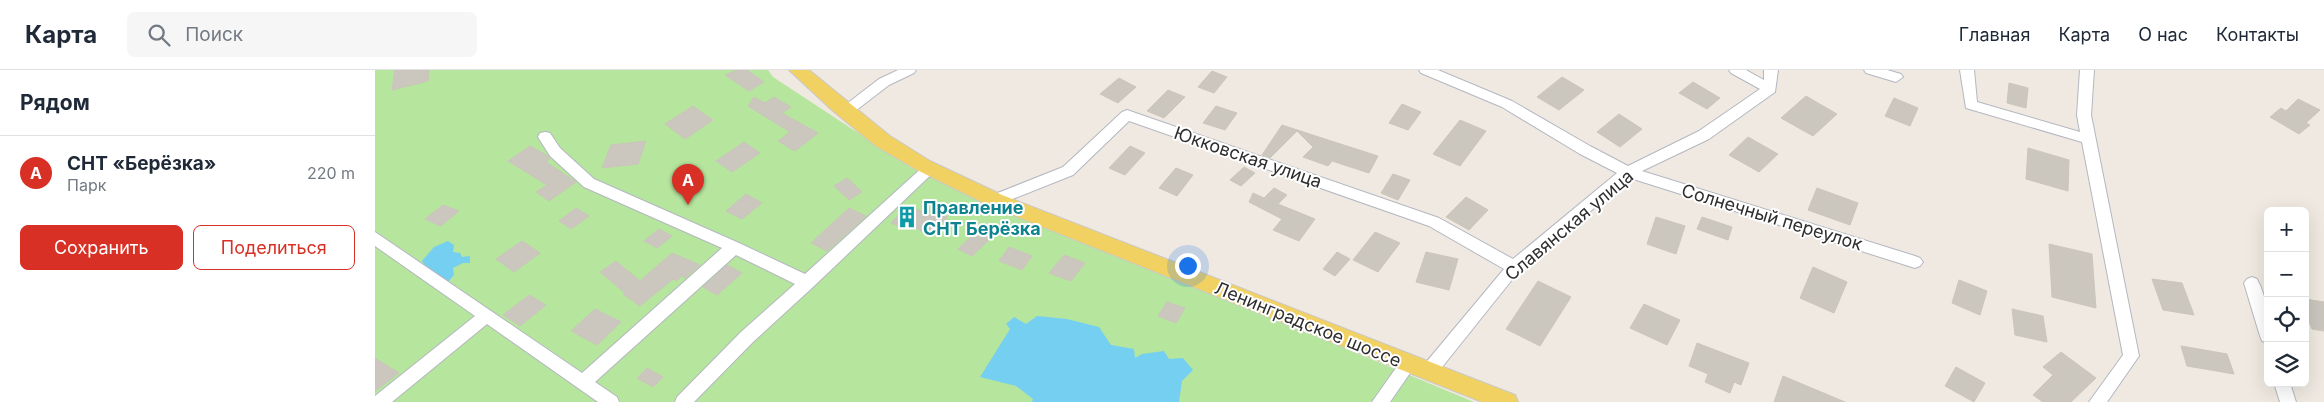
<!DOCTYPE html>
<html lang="ru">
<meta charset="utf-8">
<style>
:root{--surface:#fff;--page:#f6f6f7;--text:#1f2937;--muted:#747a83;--line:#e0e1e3;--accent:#d93025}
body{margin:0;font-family:Inter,sans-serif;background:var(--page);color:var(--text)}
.controls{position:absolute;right:15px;bottom:15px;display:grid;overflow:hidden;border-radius:8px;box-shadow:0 5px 20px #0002}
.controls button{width:45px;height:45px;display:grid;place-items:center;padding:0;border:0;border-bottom:1px solid var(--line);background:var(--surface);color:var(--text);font:25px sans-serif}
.you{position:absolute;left:812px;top:195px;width:18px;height:18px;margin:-12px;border:4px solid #fff;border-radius:50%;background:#1a73e8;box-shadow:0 0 0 8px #1a73e833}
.badge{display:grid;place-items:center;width:32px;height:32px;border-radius:50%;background:var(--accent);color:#fff;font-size:16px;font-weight:700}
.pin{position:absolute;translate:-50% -41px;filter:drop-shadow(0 1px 2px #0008)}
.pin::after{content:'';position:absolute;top:26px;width:18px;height:15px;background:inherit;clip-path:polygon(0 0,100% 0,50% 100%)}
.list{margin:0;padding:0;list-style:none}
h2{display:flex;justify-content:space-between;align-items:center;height:65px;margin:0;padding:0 20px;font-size:21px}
h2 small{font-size:16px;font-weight:400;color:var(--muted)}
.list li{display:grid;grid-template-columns:32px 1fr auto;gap:15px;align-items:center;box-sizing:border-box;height:75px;padding:0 20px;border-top:1px solid var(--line)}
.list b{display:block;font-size:19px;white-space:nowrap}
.list p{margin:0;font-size:16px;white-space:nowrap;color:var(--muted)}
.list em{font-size:16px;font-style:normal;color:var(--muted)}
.actions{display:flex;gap:10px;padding:15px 20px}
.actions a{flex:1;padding:11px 0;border:1px solid var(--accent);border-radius:8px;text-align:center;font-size:18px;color:var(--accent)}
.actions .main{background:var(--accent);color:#fff}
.icon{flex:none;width:28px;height:28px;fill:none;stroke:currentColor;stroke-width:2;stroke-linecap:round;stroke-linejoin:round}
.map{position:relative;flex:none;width:1949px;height:332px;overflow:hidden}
header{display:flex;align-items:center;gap:30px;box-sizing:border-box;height:70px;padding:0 25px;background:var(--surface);border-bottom:1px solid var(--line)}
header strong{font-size:24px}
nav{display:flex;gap:28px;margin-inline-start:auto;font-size:18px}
.search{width:350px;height:45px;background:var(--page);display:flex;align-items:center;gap:12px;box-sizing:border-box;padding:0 18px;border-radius:8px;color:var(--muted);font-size:19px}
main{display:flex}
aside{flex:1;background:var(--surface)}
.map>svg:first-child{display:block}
.green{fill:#b6e59e}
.water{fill:#75cff0}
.building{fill:#cbc7bf;stroke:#cbc5ba}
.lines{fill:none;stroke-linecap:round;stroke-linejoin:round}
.minor-casing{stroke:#b4b7c1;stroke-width:2}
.major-casing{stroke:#c9c9c9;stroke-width:2}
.minor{fill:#fff;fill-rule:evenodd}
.major{fill:#f2d163;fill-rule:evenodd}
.labels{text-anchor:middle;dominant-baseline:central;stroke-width:4;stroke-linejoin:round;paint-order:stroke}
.street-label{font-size:18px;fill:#2e2e2e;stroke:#fff}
.culture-label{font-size:18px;font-weight:bold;fill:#0d838f;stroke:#fff;text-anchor:start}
</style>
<header>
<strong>Карта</strong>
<div class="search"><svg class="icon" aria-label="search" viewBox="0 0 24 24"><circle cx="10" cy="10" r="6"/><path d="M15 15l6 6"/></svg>Поиск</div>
<nav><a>Главная</a><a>Карта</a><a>О нас</a><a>Контакты</a></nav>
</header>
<main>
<aside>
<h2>Рядом<small></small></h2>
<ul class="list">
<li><span class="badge">A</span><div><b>СНТ «Берёзка»</b><p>Парк</p></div><em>220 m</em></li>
</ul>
<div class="actions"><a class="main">Сохранить</a><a>Поделиться</a></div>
</aside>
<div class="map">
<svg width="1949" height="332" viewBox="0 0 1949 332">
<rect width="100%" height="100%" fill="#efe9e1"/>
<path class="green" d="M0 0H393L398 7 535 97 1099 332H0Z"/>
<path class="water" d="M73 171 79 175 78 182 85 183 87 187 95 186V193H88L78 198 79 205 73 212 55 204 47 191 59 177Z
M662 246 692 249 724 257 736 275 759 279 760 288 767 284 789 281 794 289 808 288 818 300 807 311 804 332H657L658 329 641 316 605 307 635 259 631 254 639 247 651 254Z"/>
<path class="building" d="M20 0H54L53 11 17 20Z
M362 0H372L389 12 374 21 350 5Z
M837 1 852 7 839 23 823 17Z
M1187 7 1209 20 1184 40 1162 27Z
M744 8 761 17 743 33 725 24Z
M1318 12 1345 28 1332 39 1304 23Z
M1634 13 1653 18 1651 38 1632 33Z
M793 20 810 27 789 48 772 41Z
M1431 26 1462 44 1438 66 1406 48Z
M379 27 390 33 399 27 416 37 407 43 443 63 420 81 403 71 415 62 373 36Z
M1519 28 1543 38 1535 56 1510 46Z
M1923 29 1945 40 1931 53 1935 55 1924 64 1895 47 1906 38 1911 41Z
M1027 34 1046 42 1033 60 1014 53Z
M318 36 338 50 310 69 290 54Z
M841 36 862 43 850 60 828 53Z
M1244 44 1267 59 1245 77 1222 62Z
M1085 50 1111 61 1085 96 1058 84Z
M907 55 953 70 1003 86 994 103 957 91 953 96 928 87 938 77 922 61 895 88 887 85Z
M1373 67 1403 84 1384 102 1354 85Z
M271 71 263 94 227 98 236 75Z
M369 72 385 83 357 102 341 91Z
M155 76 173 86 175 89 171 92 201 112 174 131 161 122 172 115 133 91Z
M755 76 770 83 750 105 734 98Z
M1653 78 1694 90 1693 121 1651 109Z
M869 97 880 103 866 116 855 110Z
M801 98 818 105 802 126 784 118Z
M1018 104 1035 110 1023 130 1006 123Z
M472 108 487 122 474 130 459 116Z
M899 118 912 125 903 134 940 149 924 171 898 160 907 149 874 132 878 123 889 128Z
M1442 118 1483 133 1475 155 1433 140Z
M371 124 387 133 367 149 351 141Z
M1091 127 1113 140 1094 160 1071 147Z
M68 135 84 141 66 156 50 149Z
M532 136 557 145 562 141 573 147 554 165 535 155 532 159 516 153Z
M201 138 214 146 196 159 184 151Z
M474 138 491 146 452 181 436 173Z
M1281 147 1310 156 1301 184 1272 174Z
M1327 147 1357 157 1353 170 1322 159Z
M284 159 297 166 282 178 269 171Z
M602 161 615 169 597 186 583 179Z
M1000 162 1025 173 1003 202 978 190Z
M147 171 165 183 139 202 121 189Z
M1674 174 1717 184 1721 238 1677 227Z
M634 177 657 186 647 200 624 191Z
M962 182 975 189 960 206 948 199Z
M1051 182 1083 189 1074 220 1041 212Z
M297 183 325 195 310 208 306 206 302 211 298 209 265 236 248 224 250 223 225 202 241 191 265 211Z
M689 185 710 193 696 211 674 203Z
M352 195 367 203 342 225 328 217Z
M1438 197 1472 212 1459 243 1425 228Z
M1777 209 1807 213 1819 245 1788 240Z
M1584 210 1612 221 1605 245 1577 233Z
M1163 211 1196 227 1165 276 1131 259Z
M154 225 171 235 145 256 128 245Z
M1930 229 1949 232V261L1937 259 1930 242Z
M792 232 810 238 801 253 783 246Z
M1269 234 1305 250 1292 275 1255 258Z
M220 239 246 252 222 275 196 261Z
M1637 239 1668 246 1672 272 1640 265Z
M1322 273 1374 293 1366 315 1359 312 1355 323 1330 312 1333 304 1314 296Z
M1806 276 1852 284 1859 304 1812 296Z
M1686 282 1721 308 1696 332H1668L1658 325 1678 305 1668 297Z
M0 288 24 303 0 321Z
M1581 297 1610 313 1599 332 1570 316Z
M272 298 288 307 278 317 262 308Z
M1408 306 1470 332H1399Z"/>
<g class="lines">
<g class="minor-casing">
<path id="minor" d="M523 0H541L539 3 514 15 475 45H465L463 42 465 39 504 9Z
M1044 0H1063L1137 31 1215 76 1253 96 1324 61 1385 19 1356 3 1354 0H1371L1389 10V0H1403L1400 22 1334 69 1267 101 1540 186 1545 188 1548 192 1545 196 1540 198 1255 108 1144 201 1060 306 1054 308 1048 306 1046 301 1048 296 1129 199 1054 156 754 51 698 105 620 136 615 134 613 130 615 126 688 97 747 42 752 40 1064 148 1138 189 1242 103 1205 84 1127 37 1046 3Z
M1489 0H1512L1526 4 1528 7 1521 12 1491 3Z
M1585 0H1599L1602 32 1705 62 1702 45 1705 0H1719L1716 45 1764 286 1732 332H1714L1748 285 1707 72 1591 38Z
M170 62 175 63 185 78 219 109 364 173 430 204 550 95H560L562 99 438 217 378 272 319 332H300L302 327 366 262 420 214 361 185 220 312 242 327 244 332H223L112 254 17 332H0V326L100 246 0 176V162L207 303 347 178 209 117 175 86 163 67 165 63Z
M1877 207 1882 209C1893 229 1893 250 1893 273L1887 271 1885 266 1869 213 1872 209Z
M1034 286 1040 288 1042 293 1015 332H997L1028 288Z
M1899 313H1915L1921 332H1905Z"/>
</g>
<g class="major-casing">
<path id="major" d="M414 0H434L515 66 555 91 627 125 1140 325 1143 332H1107L613 135 542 100 501 76 458 41Z"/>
</g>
<use href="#minor" class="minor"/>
<use href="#major" class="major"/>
</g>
<defs>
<g id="building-bare" transform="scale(1.725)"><path d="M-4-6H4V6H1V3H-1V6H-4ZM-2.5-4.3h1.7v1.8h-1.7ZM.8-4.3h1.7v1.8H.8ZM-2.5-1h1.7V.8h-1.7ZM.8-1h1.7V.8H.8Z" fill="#0f9aa8" stroke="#fff" stroke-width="2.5" paint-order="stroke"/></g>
</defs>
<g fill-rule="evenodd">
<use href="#building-bare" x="532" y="147"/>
</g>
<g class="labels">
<g class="street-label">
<text transform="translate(873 87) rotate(19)">Юкковская улица</text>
<text transform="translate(1397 147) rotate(17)">Солнечный переулок</text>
<text transform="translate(1194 155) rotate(-40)">Славянская улица</text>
<text transform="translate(933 254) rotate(22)">Ленинградское шоссе</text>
</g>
<g class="culture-label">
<text x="548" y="137">Правление<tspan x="548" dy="21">СНТ Берёзка</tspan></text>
</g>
</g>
</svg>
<div class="controls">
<button>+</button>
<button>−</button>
<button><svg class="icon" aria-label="locate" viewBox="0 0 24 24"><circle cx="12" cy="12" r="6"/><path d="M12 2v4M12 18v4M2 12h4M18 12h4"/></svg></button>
<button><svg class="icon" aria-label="layers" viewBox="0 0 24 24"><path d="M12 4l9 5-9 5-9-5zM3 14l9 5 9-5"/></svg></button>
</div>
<div class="you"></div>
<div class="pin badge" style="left:313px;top:135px">A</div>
</div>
</main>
